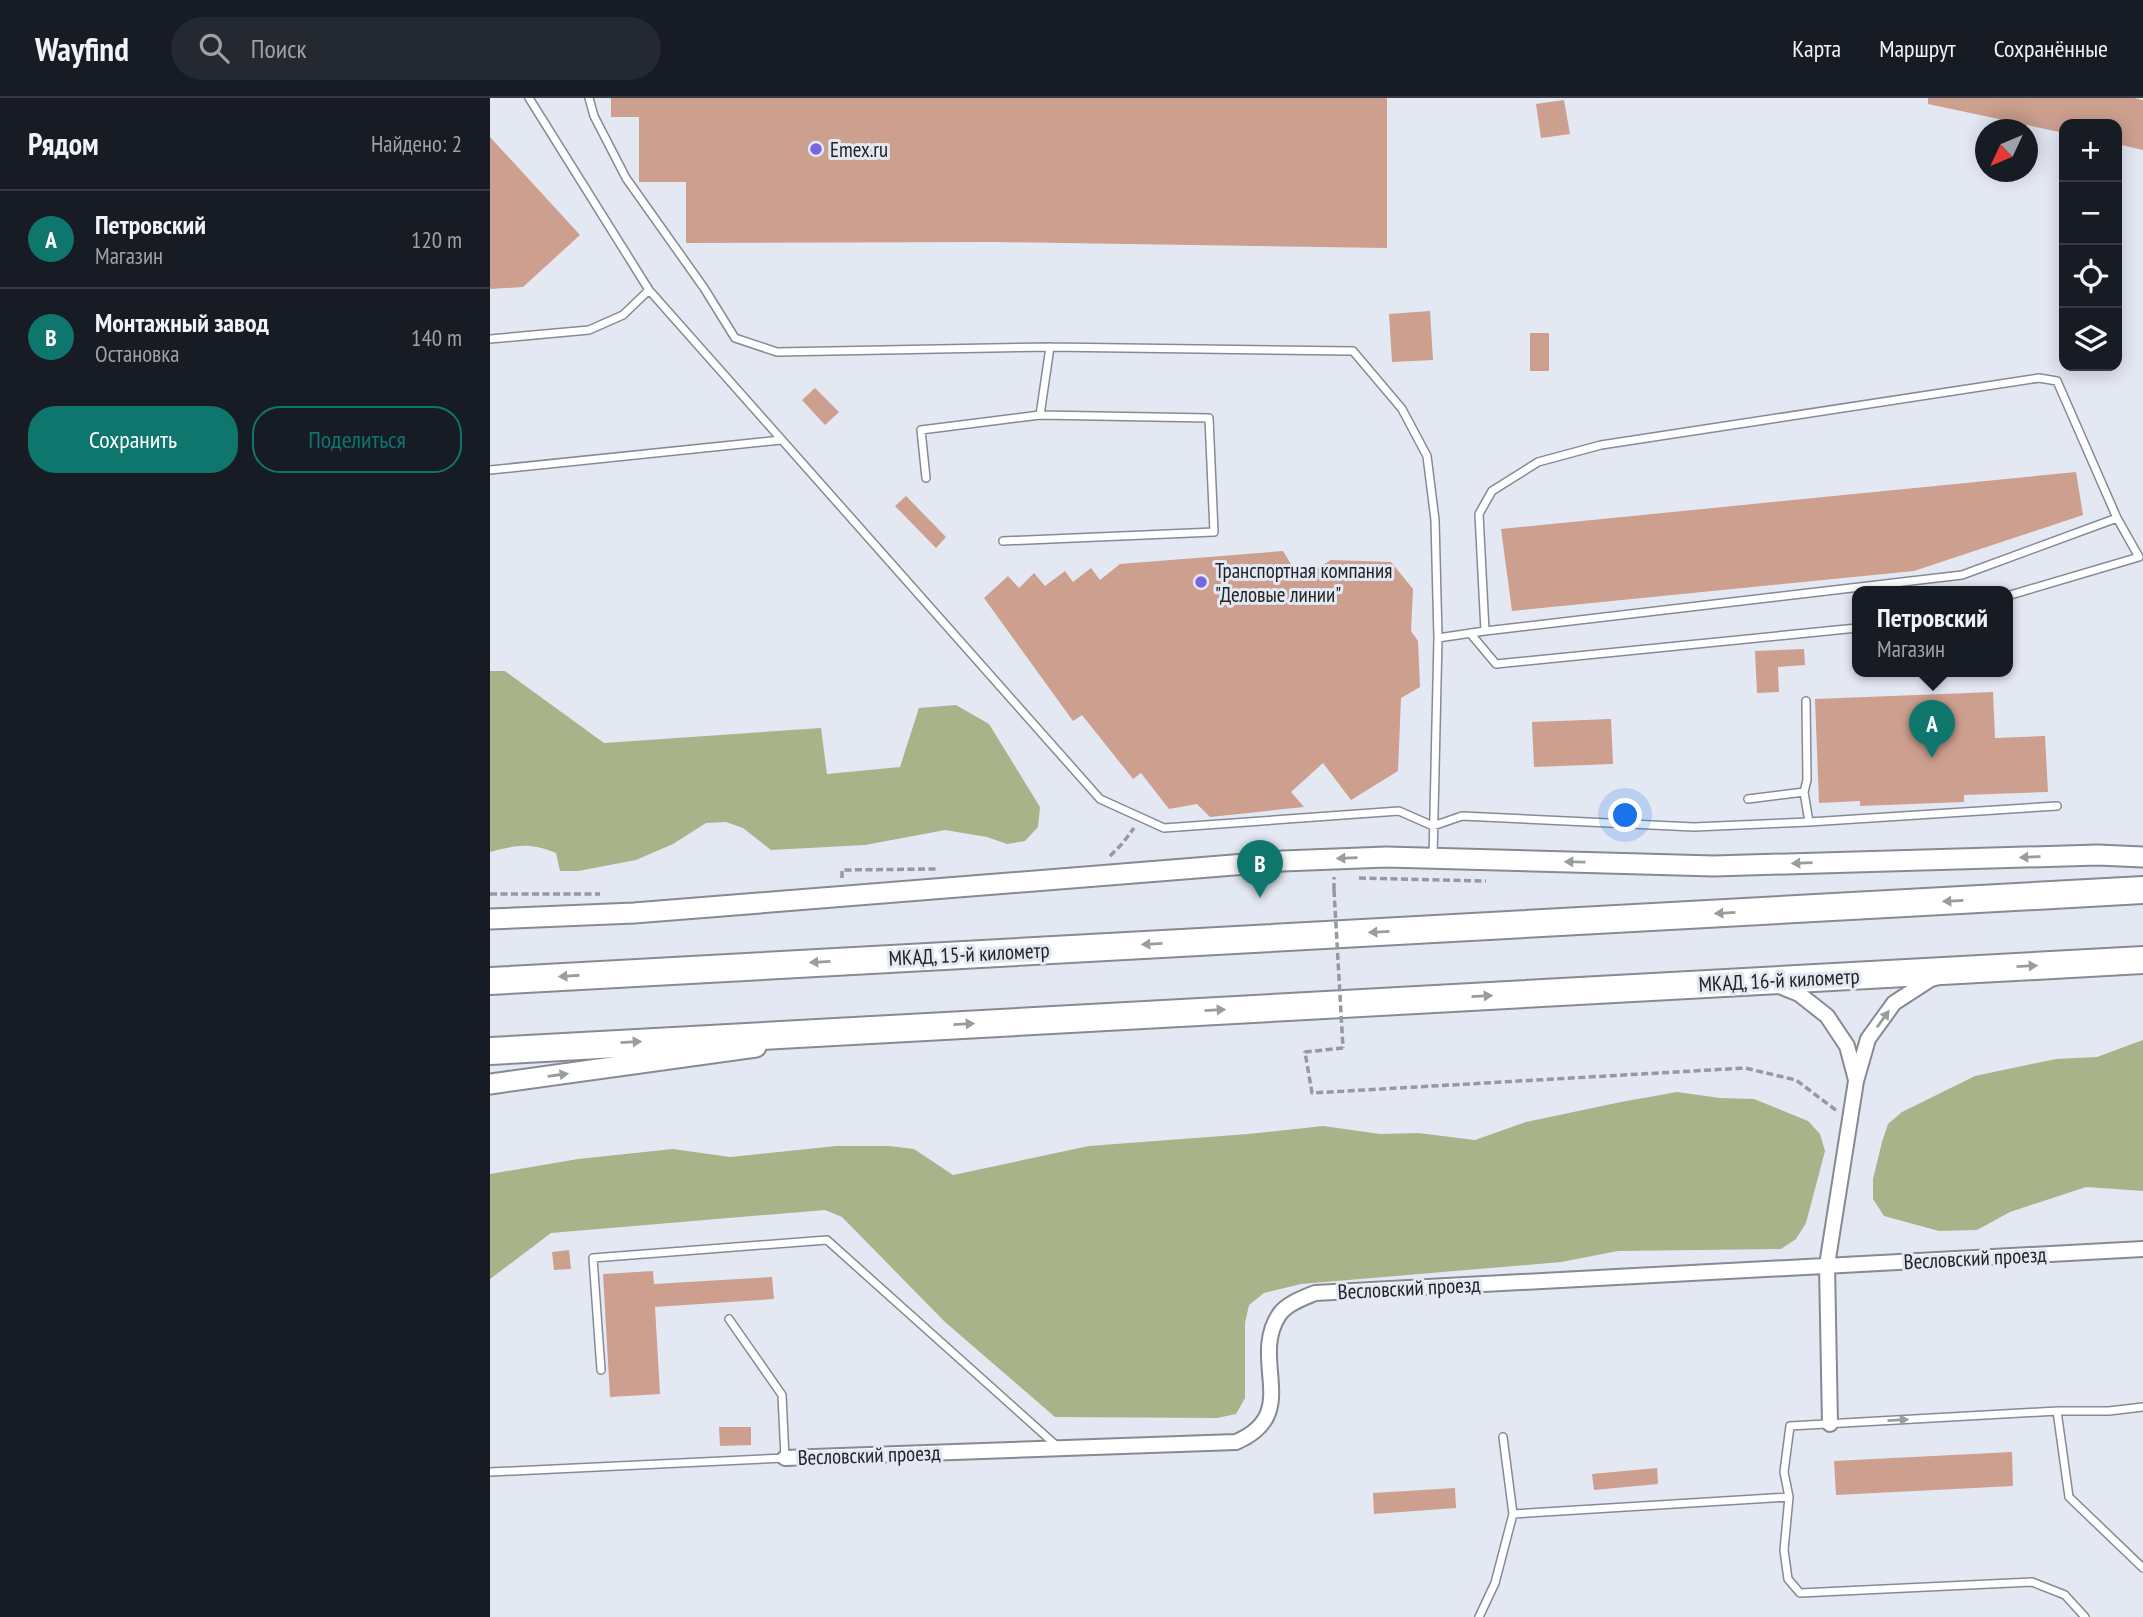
<!DOCTYPE html>
<html lang="ru">
<meta charset="utf-8">
<style>
:root{--surface:#171b24;--page:#242831;--text:#f1f3f6;--muted:#9ea1a6;--line:#363941;--accent:#0f766e}
body{margin:0;font-family:"PT Sans Narrow",sans-serif;background:var(--page);color:var(--text)}
.controls{position:absolute;right:21px;top:21px;display:grid;overflow:hidden;border-radius:14px;box-shadow:0 4px 18px #0003}
.controls button{width:63px;height:63px;display:grid;place-items:center;padding:0;border:0;border-bottom:2px solid var(--line);background:var(--surface);color:var(--text);font:35px sans-serif}
.compass{position:absolute;left:1485px;top:21px;width:63px;height:63px;border-radius:50%;background:var(--surface);box-shadow:0 4px 18px #0003;rotate:226deg}
.you{position:absolute;left:1136px;top:718px;width:24px;height:24px;margin:-18px;border:5px solid #fff;border-radius:50%;background:#1a73e8;box-shadow:0 0 0 10px #1a73e833}
.badge{display:grid;place-items:center;width:46px;height:46px;border-radius:50%;background:var(--accent);color:#fff;font-size:23px;font-weight:700}
.pin{position:absolute;translate:-50% -58px;filter:drop-shadow(0 2px 4px #0008)}
.pin::after{content:'';position:absolute;top:37px;width:24px;height:21px;background:inherit;clip-path:polygon(0 0,100% 0,50% 100%)}
.popup{position:absolute;left:1362px;top:488px;width:161px;height:91px;box-sizing:border-box;display:grid;place-content:center;border-radius:14px;background:var(--surface);filter:drop-shadow(0 2px 5px #0005);font-size:23px;white-space:nowrap;color:var(--muted)}
.popup b{font-size:26px;color:var(--text)}
.popup::after{content:'';position:absolute;left:50%;top:100%;margin-left:-14px;border:14px solid transparent;border-top-color:var(--surface)}
.list{margin:0;padding:0;list-style:none}
h2{display:flex;justify-content:space-between;align-items:center;height:91px;margin:0;padding:0 28px;font-size:30px}
h2 small{font-size:23px;font-weight:400;color:var(--muted)}
.list li{display:grid;grid-template-columns:46px 1fr auto;gap:21px;align-items:center;box-sizing:border-box;height:98px;padding:0 28px;border-top:2px solid var(--line)}
.list b{display:block;font-size:26px;white-space:nowrap}
.list p{margin:0;font-size:23px;white-space:nowrap;color:var(--muted)}
.list em{font-size:23px;font-style:normal;color:var(--muted)}
.actions{display:flex;gap:14px;padding:21px 28px}
.actions a{flex:1;padding:16px 0;border:2px solid var(--accent);border-radius:28px;text-align:center;font-size:24px;color:var(--accent)}
.actions .main{background:var(--accent);color:#fff}
.icon{flex:none;width:38px;height:38px;fill:none;stroke:currentColor;stroke-width:2;stroke-linecap:round;stroke-linejoin:round}
.map{position:relative;flex:none;width:1653px;height:1519px;overflow:hidden}
header{display:flex;align-items:center;gap:42px;box-sizing:border-box;height:98px;padding:0 35px;background:var(--surface);border-bottom:2px solid var(--line)}
header strong{font-size:33px}
nav{display:flex;gap:38px;margin-inline-start:auto;font-size:24px}
.search{width:490px;height:63px;background:var(--page);display:flex;align-items:center;gap:18px;box-sizing:border-box;padding:0 24px;border-radius:38px;color:var(--muted);font-size:26px}
main{display:flex}
aside{flex:1;background:var(--surface)}
.map>svg:first-child{display:block}
.forest{fill:#a8b389}
.building{fill:#cd9f8f}
.lines{fill:none;stroke-linecap:round;stroke-linejoin:round}
.lane-casing{stroke:#868a93;stroke-width:10}
.street-casing{stroke:#868a93;stroke-width:18}
.secondary-casing{stroke:#868a93;stroke-width:23}
.highway-casing{stroke:#868a93;stroke-width:30}
.path{stroke:#9699a1;stroke-width:3.5;stroke-dasharray:7 3.5;stroke-linecap:butt}
.lane{stroke:#fff;stroke-width:7}
.street{stroke:#fff;stroke-width:14}
.secondary{stroke:#fff;stroke-width:19}
.highway{stroke:#fff;stroke-width:26}
.path-bridge{stroke:#9699a1;stroke-width:3.5;stroke-dasharray:7 3.5;stroke-linecap:butt}
.oneway{fill:#9b9c9d}
.poi-dot{fill:#7766e0;stroke:#e4e8f3;stroke-width:2.5}
.labels{text-anchor:middle;dominant-baseline:central;stroke-width:6;stroke-linejoin:round;paint-order:stroke}
.poi-label{font-size:21px;fill:#202226;stroke:#e4e8f3;text-anchor:start}
.street-label{font-size:21px;fill:#202226;stroke:#e4e8f3}
</style>
<header>
<strong>Wayfind</strong>
<div class="search"><svg class="icon" aria-label="search" viewBox="0 0 24 24"><circle cx="10" cy="10" r="6"/><path d="M15 15l6 6"/></svg>Поиск</div>
<nav><a>Карта</a><a>Маршрут</a><a>Сохранённые</a></nav>
</header>
<main>
<aside>
<h2>Рядом<small>Найдено: 2</small></h2>
<ul class="list">
<li><span class="badge">A</span><div><b>Петровский</b><p>Магазин</p></div><em>120 m</em></li>
<li><span class="badge">B</span><div><b>Монтажный завод</b><p>Остановка</p></div><em>140 m</em></li>
</ul>
<div class="actions"><a class="main">Сохранить</a><a>Поделиться</a></div>
</aside>
<div class="map">
<svg width="1653" height="1519" viewBox="0 0 1653 1519">
<rect width="100%" height="100%" fill="#e4e8f3"/>
<path class="forest" d="M0 573H15L114 645 331 630 337 676 410 669 429 610 466 607 499 626 550 709 548 729 535 743 517 746 497 739 455 732 375 747 281 752 253 730 236 724 216 725 183 746 146 762 88 773H70L66 755C40 744 27 747 0 754Z
M1653 942V1093L1596 1089 1520 1114 1487 1132 1449 1133 1394 1118 1383 1101V1081L1392 1044 1398 1026 1412 1014 1485 978 1566 961 1607 959Z
M1187 994 1230 1000 1264 1001 1318 1023 1330 1036 1335 1053 1316 1125 1306 1141 1291 1151 1128 1153 1071 1164 811 1186 774 1195 759 1207 755 1225V1300L746 1316 727 1320 565 1319 455 1224 352 1119 335 1112 61 1135 0 1181V1076L88 1061 183 1051 240 1059 346 1048H399L424 1051 463 1077 599 1048 758 1036 833 1028 890 1036 928 1035 985 1042 1036 1024 1131 1004Z"/>
<path class="building" d="M121 0H897V150L503 144 196 145V84H149V19H121Z
M1438 0H1644L1653 2V52L1627 46V26H1574V35L1438 6Z
M1074 2 1080 36 1051 40 1046 6Z
M0 39 90 137 33 189 0 191Z
M940 213 943 262 902 264 899 216Z
M1040 235H1059V273H1040Z
M325 290 349 314 335 327 312 302Z
M1586 374 1593 417 1424 473 1022 513 1011 431Z
M416 398 456 439 446 450 405 408Z
M793 453 810 481 841 462 901 464 923 491 921 533 928 543 930 589 911 600 908 673 861 702 833 665 801 694 814 709 720 719 707 706 679 711 651 675 643 681 592 617 583 623 494 500 518 478 529 490 544 475 555 488 575 473 583 484 601 470 610 482 630 466Z
M1314 551 1315 567 1288 569 1289 594 1267 595 1265 553Z
M1503 594 1505 640 1555 638 1558 694 1474 697V704L1370 708V703L1329 705 1325 601Z
M1121 621 1123 666 1044 669 1042 624Z
M79 1152 81 1171 64 1172 62 1154Z
M163 1173 164 1186 282 1179 284 1201 165 1209 170 1296 120 1299 113 1176Z
M229 1329H261V1347L230 1348Z
M1522 1354 1523 1388 1346 1397 1344 1363Z
M1167 1370 1168 1386 1104 1392 1102 1376Z
M965 1390 966 1410 884 1416 883 1395Z"/>
<g class="lines">
<g class="lane-casing">
<path id="lane" d="M39 0 159 192 610 701 674 730 909 713 943 728 972 718 1204 729 1319 724 1567 708
M99 0 104 18 136 80 214 190 245 240 287 254 560 249 863 253 912 311 937 358 945 422 948 540 943 760
M0 241 99 232 133 217 159 192
M0 372 291 342
M436 380 431 332 550 317
M513 443 724 434 719 320 550 317 560 249
M1517 498 1649 459 1627 420
M980 535 1006 566 1367 530
M948 540 995 533 989 416 1002 393 1048 364 1111 347 1549 280 1567 283 1627 420 1472 477 995 533
M1314 694 1317 682 1316 603
M1258 701 1314 694 1319 724
M111 1272 103 1160 337 1142 568 1349
M1567 1313 1579 1399 1653 1470
M0 1374 295 1360 292 1297 239 1221
M1023 1416 1299 1399
M989 1519 1005 1485 1023 1416 1013 1339
M1595 1519 1575 1497 1542 1484 1310 1495 1298 1481 1294 1452 1299 1399 1294 1374 1300 1328 1567 1313H1619L1653 1309"/>
</g>
<g class="street-casing">
<path id="street" d="M1287 887 1309 896 1337 918 1357 948 1366 982
M1340 1326 1337 1167 1366 983 1378 941 1404 905 1441 881 1448 879
M295 1360 746 1344C812 1316 759 1263 789 1217 796 1206 813 1200 825 1195L1653 1151"/>
</g>
<g class="secondary-casing">
<path id="secondary" d="M0 821 144 815 694 771 793 763 896 759 1224 768 1608 757 1653 759
M0 986 266 949"/>
</g>
<g class="highway-casing">
<path id="highway" d="M0 883 1653 792
M0 953 1653 862"/>
</g>
<path class="path" d="M620 758 632 746 644 730
M352 780V772L446 771
M869 780 996 783
M844 792V779
M0 796H110
M853 950 815 954 822 995 1255 970 1306 982 1347 1013"/>
<use href="#lane" class="lane"/>
<use href="#street" class="street"/>
<use href="#secondary" class="secondary"/>
<use href="#highway" class="highway"/>
<path class="path-bridge" d="M844 792 853 950"/>
</g>
<defs><path id="oneway-solid" d="M-6-.8H1V-3.2L6.5 0L1 3.2V.8H-6Z" transform="scale(1.75)"/></defs>
<g class="oneway">
<use href="#oneway-solid" transform="translate(1540 759) rotate(178)"/>
<use href="#oneway-solid" transform="translate(857 760) rotate(178)"/>
<use href="#oneway-solid" transform="translate(1085 764) rotate(-179)"/>
<use href="#oneway-solid" transform="translate(1312 765) rotate(178)"/>
<use href="#oneway-solid" transform="translate(1463 803) rotate(177)"/>
<use href="#oneway-solid" transform="translate(1235 815) rotate(177)"/>
<use href="#oneway-solid" transform="translate(889 834) rotate(177)"/>
<use href="#oneway-solid" transform="translate(662 846) rotate(177)"/>
<use href="#oneway-solid" transform="translate(330 864) rotate(177)"/>
<use href="#oneway-solid" transform="translate(1537 868) rotate(-3)"/>
<use href="#oneway-solid" transform="translate(79 878) rotate(176)"/>
<use href="#oneway-solid" transform="translate(992 898) rotate(-3)"/>
<use href="#oneway-solid" transform="translate(725 912) rotate(-3)"/>
<use href="#oneway-solid" transform="translate(1393 921) rotate(-54)"/>
<use href="#oneway-solid" transform="translate(474 926) rotate(-3)"/>
<use href="#oneway-solid" transform="translate(141 944) rotate(-3)"/>
<use href="#oneway-solid" transform="translate(68 977) rotate(-8)"/>
<use href="#oneway-solid" transform="translate(1408 1322) rotate(-3)"/>
</g>
<g class="poi-dot">
<circle cx="326" cy="51" r="7"/>
<circle cx="711" cy="484" r="7"/>
</g>
<g class="labels">
<g class="poi-label">
<text x="340" y="51">Emex.ru</text>
<text x="725" y="472">Транспортная компания<tspan x="725" dy="24">"Деловые линии"</tspan></text>
</g>
<g class="street-label">
<text transform="translate(479 856) rotate(-3)">МКАД, 15-й километр</text>
<text transform="translate(1289 882) rotate(-3)">МКАД, 16-й километр</text>
<text transform="translate(1485 1160) rotate(-3)">Весловский проезд</text>
<text transform="translate(919 1190) rotate(-3)">Весловский проезд</text>
<text transform="translate(379 1357) rotate(-2)">Весловский проезд</text>
</g>
</g>
</svg>
<div class="controls">
<button>+</button>
<button>−</button>
<button><svg class="icon" aria-label="locate" viewBox="0 0 24 24"><circle cx="12" cy="12" r="6"/><path d="M12 2v4M12 18v4M2 12h4M18 12h4"/></svg></button>
<button><svg class="icon" aria-label="layers" viewBox="0 0 24 24"><path d="M12 4l9 5-9 5-9-5zM3 14l9 5 9-5"/></svg></button>
</div>
<svg class="compass" viewBox="-18 -18 36 36"><path d="M0-13l5 13h-10z" fill="#e53935"/><path d="M0 13l5-13h-10z" fill="#9ea1a6"/></svg>
<div class="you"></div>
<div class="pin badge" style="left:1442px;top:660px">A</div>
<div class="popup"><b>Петровский</b>Магазин</div>
<div class="pin badge" style="left:770px;top:800px">B</div>
</div>
</main>
